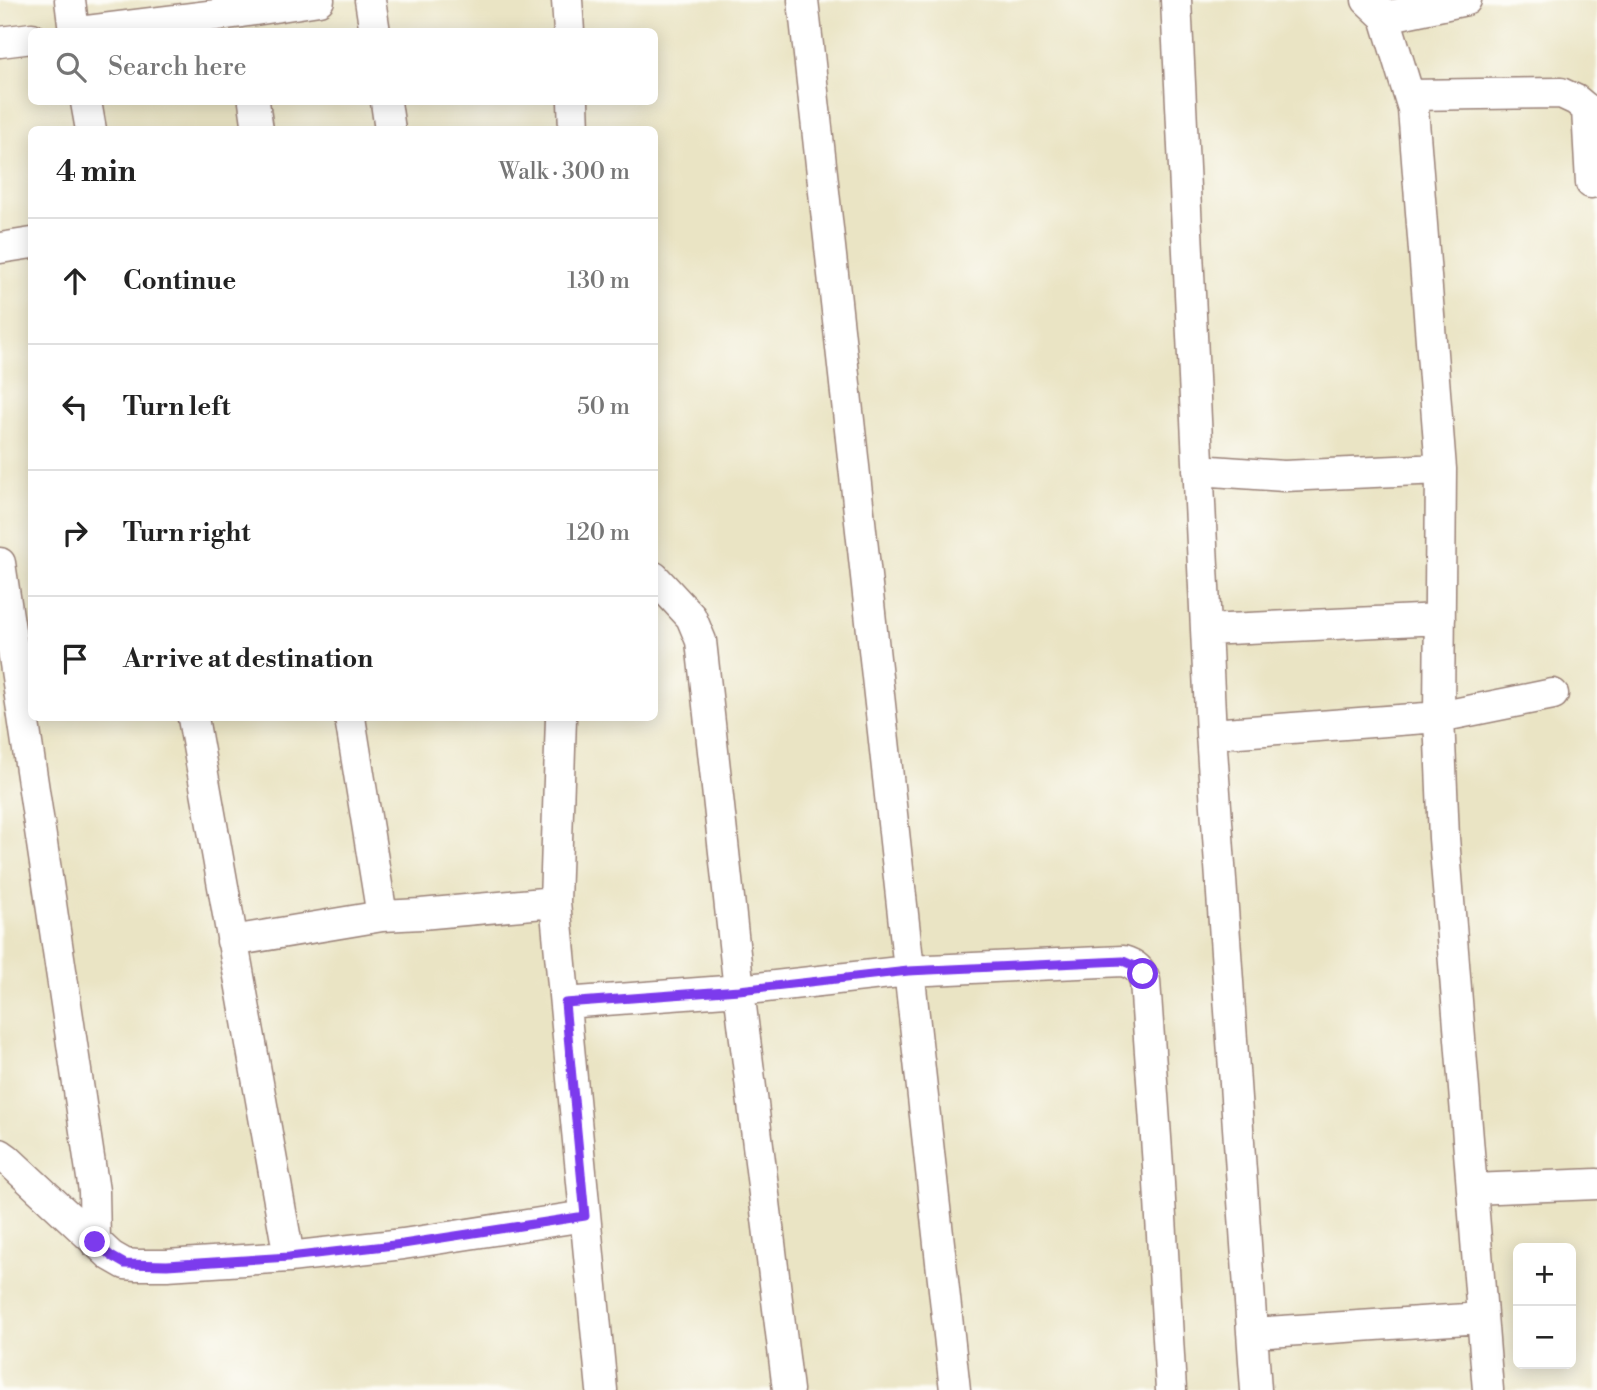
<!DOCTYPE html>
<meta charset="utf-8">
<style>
:root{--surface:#fff;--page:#f6f6f6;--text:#222;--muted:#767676;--line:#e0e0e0}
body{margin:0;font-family:"Libre Bodoni",serif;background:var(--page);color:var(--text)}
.controls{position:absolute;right:21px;bottom:21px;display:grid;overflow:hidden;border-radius:10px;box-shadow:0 4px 18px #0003}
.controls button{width:63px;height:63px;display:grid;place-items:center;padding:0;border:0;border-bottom:2px solid var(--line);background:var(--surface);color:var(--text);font:35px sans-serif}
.stop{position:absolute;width:21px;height:21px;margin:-16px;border:5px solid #7c3aed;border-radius:50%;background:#fff}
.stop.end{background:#7c3aed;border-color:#fff;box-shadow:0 2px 7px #0008}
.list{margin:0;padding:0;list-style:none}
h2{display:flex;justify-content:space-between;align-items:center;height:91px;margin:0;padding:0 28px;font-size:30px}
h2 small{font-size:23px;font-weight:400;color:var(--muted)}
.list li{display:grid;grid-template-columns:46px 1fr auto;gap:21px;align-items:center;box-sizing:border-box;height:126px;padding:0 28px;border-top:2px solid var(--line)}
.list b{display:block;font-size:26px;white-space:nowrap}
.list em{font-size:23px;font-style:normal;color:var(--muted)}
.icon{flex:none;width:38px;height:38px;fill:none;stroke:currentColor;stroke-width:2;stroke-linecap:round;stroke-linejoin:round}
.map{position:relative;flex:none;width:1597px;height:1390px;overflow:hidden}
.search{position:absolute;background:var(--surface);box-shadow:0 4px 18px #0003;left:28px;top:28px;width:630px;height:77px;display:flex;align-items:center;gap:18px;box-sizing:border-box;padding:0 24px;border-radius:10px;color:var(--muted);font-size:26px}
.panel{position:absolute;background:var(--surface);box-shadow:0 4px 18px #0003;left:28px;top:126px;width:630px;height:595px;border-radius:10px}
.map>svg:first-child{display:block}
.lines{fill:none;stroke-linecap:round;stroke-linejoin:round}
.street-casing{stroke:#9a8278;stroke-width:33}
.street{stroke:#fff;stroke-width:30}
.route{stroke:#7c3aed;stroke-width:9}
</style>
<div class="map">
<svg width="1597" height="1390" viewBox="0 0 1597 1390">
<rect width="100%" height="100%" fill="#fdfcf7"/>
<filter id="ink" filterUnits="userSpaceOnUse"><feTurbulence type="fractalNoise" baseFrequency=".0143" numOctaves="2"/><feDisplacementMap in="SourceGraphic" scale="14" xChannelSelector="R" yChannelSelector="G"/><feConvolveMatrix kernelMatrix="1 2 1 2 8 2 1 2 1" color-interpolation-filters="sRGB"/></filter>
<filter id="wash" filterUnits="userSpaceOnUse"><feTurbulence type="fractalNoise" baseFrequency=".00686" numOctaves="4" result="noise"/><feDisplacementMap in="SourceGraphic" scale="28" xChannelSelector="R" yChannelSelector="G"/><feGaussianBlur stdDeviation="1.57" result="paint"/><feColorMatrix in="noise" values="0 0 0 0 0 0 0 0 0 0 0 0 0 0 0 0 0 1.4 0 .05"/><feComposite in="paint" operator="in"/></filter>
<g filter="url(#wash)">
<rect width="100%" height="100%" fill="#eae4c4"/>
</g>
<g filter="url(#ink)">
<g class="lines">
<g class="street-casing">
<path id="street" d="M70 0 74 32
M370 0 375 32
M567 0 569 32
M803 0 955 1390
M1176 0 1211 734 1256 1390
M1367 0 1385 17 1413 109 1441 469 1439 717 1444 838 1488 1390
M1385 17 1466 0
M79 32 241 12 319 0
M0 42 32 38
M1409 95 1561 93 1576 100 1587 109 1591 183
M86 102 91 130
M254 102 258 130
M386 102 390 130
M573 102 574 130
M0 248 32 243
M1198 470 1284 476 1441 469
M0 563 94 1191 95 1242
M654 577 691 617 701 641 739 990 788 1390
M1206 630 1440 619
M193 718 289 1257
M350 718 382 916
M561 718 555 902 602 1390
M1211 734 1439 717 1553 694
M232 941 382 916 421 914 555 902
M565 1003 739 990 908 971 1123 961C1134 964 1141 969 1145 981L1158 1166 1171 1390
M0 1154 7 1159 111 1256 125 1264 137 1265H167L289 1257 403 1244 585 1216
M1472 1189 1597 1184
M1252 1333 1482 1318"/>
</g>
<use href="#street" class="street"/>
</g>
</g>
<g class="lines" filter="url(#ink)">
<path class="route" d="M95 1242 111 1256 125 1264 167 1265 289 1257 403 1244 585 1216 565 1003 739 990 908 971 1123 961 1137 967 1143 974"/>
</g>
</svg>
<div class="controls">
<button>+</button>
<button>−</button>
</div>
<div class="stop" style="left:1143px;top:974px"></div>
<div class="stop end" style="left:95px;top:1242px"></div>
<div class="search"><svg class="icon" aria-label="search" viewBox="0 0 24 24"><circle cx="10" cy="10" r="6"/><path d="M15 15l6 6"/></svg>Search here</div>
<section class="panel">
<h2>4 min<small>Walk · 300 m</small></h2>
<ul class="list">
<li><svg class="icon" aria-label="ahead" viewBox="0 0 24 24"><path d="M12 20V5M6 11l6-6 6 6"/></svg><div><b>Continue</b></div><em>130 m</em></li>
<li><svg class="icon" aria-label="left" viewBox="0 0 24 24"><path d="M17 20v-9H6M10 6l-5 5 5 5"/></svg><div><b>Turn left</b></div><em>50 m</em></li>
<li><svg class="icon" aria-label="right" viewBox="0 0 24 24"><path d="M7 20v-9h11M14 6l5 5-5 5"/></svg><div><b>Turn right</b></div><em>120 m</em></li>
<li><svg class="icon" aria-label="arrive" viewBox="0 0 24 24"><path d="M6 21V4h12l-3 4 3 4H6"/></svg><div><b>Arrive at destination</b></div></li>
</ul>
</section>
</div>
